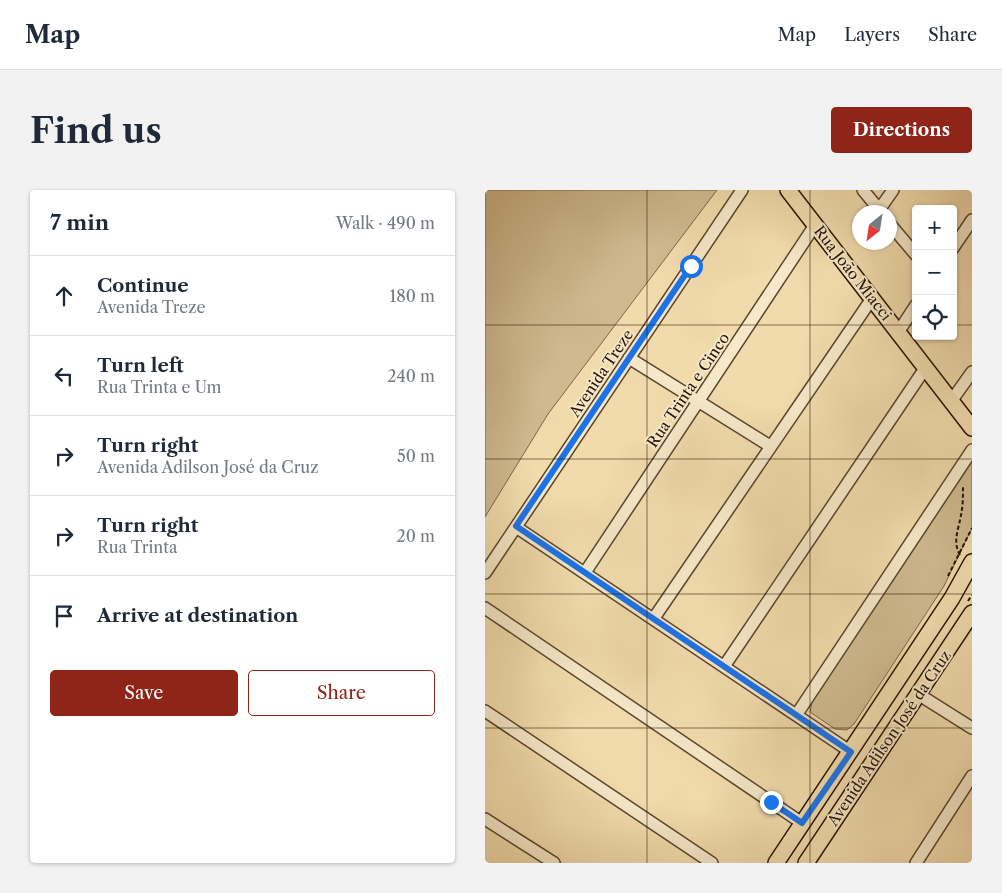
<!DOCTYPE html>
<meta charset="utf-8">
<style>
:root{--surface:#fff;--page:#f2f2f3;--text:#1f2937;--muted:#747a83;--line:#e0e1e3;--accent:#8f2418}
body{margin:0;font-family:"Libre Caslon Text",serif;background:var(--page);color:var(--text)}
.controls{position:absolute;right:15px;top:15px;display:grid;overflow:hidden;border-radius:5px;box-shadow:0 1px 4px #0004}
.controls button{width:45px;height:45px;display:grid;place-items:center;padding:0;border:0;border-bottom:1px solid var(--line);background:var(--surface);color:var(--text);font:25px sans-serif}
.compass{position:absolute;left:367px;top:15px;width:45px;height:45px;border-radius:50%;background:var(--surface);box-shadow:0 1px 4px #0004;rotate:210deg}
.stop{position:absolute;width:15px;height:15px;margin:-11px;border:4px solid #1a73e8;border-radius:50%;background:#fff}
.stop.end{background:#1a73e8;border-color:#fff;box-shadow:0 1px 5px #0008}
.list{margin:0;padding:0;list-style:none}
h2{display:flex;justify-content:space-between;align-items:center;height:65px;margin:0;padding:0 20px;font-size:21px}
h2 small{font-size:16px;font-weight:400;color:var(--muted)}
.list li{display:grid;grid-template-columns:32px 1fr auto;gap:15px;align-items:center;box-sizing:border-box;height:80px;padding:0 20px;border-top:1px solid var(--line)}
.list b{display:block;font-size:19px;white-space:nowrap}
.list p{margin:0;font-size:16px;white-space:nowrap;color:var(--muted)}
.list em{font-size:16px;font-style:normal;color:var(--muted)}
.actions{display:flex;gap:10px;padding:15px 20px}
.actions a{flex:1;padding:11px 0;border:1px solid var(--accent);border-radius:5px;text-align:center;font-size:18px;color:var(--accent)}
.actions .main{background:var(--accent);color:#fff}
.icon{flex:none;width:28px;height:28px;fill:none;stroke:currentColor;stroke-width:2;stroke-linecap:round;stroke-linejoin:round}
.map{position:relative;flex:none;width:487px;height:673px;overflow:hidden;border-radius:5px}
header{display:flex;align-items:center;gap:30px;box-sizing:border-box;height:70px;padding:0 25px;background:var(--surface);border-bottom:1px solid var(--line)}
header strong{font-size:24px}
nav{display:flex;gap:28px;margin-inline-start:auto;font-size:18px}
.intro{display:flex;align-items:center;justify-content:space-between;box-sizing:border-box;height:120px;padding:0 30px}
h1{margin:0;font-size:35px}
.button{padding:12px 22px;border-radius:5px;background:var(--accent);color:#fff;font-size:18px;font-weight:700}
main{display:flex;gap:30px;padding:0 30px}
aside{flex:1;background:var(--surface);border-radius:5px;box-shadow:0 1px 4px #0004}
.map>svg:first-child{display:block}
.green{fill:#cfb98f;stroke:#7b6648}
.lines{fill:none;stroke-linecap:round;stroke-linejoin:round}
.minor-casing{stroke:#5a452c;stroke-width:14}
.major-casing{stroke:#271301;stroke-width:18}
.path{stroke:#271301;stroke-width:2;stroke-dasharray:4 2.5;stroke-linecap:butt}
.minor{stroke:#f6e8c9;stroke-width:11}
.major{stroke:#f1dbac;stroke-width:15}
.route{stroke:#1a73e8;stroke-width:6}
.grid{fill:none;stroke:#271301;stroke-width:1;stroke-opacity:0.55}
.labels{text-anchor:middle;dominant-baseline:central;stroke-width:4;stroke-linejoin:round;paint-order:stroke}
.street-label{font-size:15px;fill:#271301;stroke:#f6e8c9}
</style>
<header>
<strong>Map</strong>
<nav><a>Map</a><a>Layers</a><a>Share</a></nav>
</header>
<div class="intro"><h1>Find us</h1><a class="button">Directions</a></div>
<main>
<aside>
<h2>7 min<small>Walk · 490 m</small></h2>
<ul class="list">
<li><svg class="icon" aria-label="ahead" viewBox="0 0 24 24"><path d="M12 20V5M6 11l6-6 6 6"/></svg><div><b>Continue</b><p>Avenida Treze</p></div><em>180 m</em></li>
<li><svg class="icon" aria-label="left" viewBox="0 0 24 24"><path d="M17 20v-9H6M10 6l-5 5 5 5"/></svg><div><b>Turn left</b><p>Rua Trinta e Um</p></div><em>240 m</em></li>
<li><svg class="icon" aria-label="right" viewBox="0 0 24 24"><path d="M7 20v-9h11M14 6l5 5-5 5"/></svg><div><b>Turn right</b><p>Avenida Adilson José da Cruz</p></div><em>50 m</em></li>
<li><svg class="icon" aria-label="right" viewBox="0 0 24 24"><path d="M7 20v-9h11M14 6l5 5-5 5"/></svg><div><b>Turn right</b><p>Rua Trinta</p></div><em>20 m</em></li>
<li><svg class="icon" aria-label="arrive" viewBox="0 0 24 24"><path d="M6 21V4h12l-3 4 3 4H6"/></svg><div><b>Arrive at destination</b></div></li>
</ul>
<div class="actions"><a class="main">Save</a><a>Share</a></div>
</aside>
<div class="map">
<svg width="487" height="673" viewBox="0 0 487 673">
<rect width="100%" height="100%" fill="#f1dbac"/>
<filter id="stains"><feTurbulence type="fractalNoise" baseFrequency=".004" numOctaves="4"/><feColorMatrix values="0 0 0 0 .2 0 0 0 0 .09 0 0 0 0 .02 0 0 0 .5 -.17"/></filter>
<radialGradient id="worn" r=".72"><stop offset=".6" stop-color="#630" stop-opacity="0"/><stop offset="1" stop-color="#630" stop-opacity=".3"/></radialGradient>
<path class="green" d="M0 0H232L63 224 0 327Z
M487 270V338L459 396 369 534 362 540 350 539 325 522 328 507Z"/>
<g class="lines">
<g class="minor-casing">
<path id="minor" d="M378 0 396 22
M394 20 408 0
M404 33 431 65
M468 58 487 30
M414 141 431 115
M144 168 285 256
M467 210 487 182
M31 337 366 562
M101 381 330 35
M0 383 257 0
M0 418 317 633
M169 428 388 107
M240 475 441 177
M433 504 487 538
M0 521 227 673
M312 524 487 260
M0 629 69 673
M431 673 487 586"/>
</g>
<g class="major-casing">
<path id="major" d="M303 0 487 238
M291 673 467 408 487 372
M321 673 487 423"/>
</g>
<path class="path" d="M475 365C467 352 474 338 476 325 478 316 478 306 478 296
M463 386 487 338
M483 411 487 405"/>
<use href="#minor" class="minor"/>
<use href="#major" class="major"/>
</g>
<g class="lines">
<path class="route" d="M206 76 31 336 366 562 317 633 286 612"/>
</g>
<path class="grid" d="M162 0V673M325 0V673M0 135H431M468 135H487M0 269H487M0 404H487M0 538H487"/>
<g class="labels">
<g class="street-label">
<text transform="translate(368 83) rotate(52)">Rua João Miacci</text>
<text transform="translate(116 183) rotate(-56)">Avenida Treze</text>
<text transform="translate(203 200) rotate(-56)">Rua Trinta e Cinco</text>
<text transform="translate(404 548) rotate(-56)">Avenida Adilson José da Cruz</text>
</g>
</g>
<rect width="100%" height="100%" filter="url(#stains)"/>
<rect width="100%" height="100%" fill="url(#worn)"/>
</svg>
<div class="controls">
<button>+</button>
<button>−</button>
<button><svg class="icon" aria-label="locate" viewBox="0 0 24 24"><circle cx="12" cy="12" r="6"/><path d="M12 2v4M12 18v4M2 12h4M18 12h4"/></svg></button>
</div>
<svg class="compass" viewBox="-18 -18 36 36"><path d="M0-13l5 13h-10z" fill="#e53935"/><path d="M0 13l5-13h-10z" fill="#747a83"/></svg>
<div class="stop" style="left:206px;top:76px"></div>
<div class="stop end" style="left:286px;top:612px"></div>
</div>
</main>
